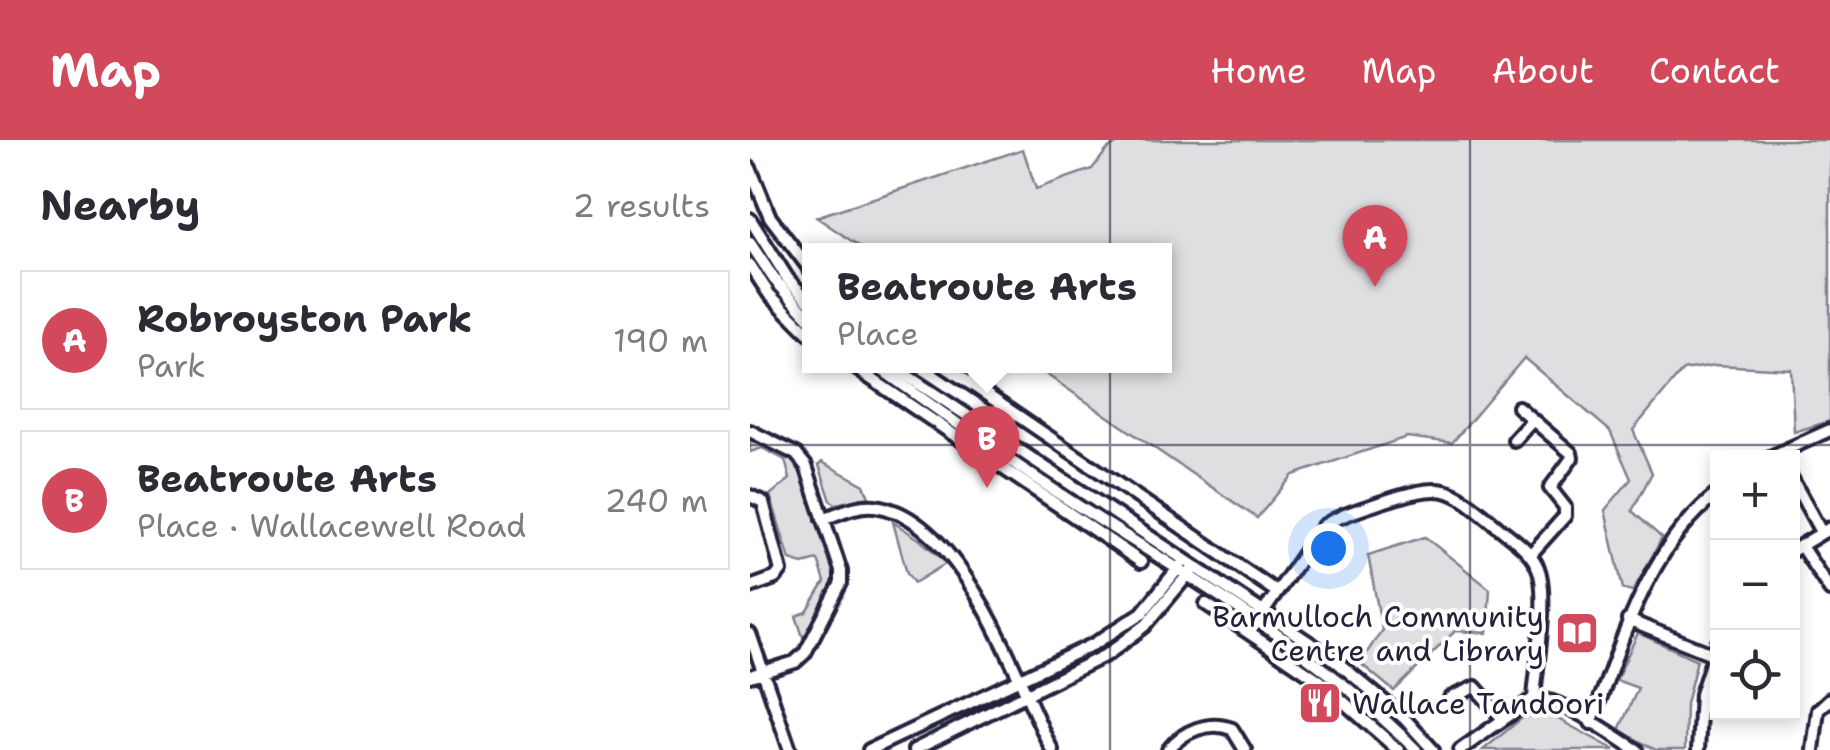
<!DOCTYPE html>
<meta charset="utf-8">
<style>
:root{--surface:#fff;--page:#f7f7f7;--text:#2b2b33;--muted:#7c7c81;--line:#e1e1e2;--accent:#d1495b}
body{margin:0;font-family:"Shantell Sans",sans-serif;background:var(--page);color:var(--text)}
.controls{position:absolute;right:30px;bottom:30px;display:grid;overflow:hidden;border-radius:0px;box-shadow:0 5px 15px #0003}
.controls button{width:90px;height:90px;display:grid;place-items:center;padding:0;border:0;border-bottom:2px solid var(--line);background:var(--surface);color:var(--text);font:50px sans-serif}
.you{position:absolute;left:578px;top:408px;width:35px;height:35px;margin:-25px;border:8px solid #fff;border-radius:50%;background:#1a73e8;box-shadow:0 0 0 15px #1a73e833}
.badge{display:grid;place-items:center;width:65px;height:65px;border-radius:50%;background:var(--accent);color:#fff;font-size:32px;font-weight:700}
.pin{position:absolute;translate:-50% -82px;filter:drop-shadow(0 2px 5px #0008)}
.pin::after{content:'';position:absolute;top:52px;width:35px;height:30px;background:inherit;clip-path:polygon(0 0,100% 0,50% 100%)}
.popup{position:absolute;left:52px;top:103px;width:370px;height:130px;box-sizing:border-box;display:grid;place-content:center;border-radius:0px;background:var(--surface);filter:drop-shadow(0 2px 8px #0005);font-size:32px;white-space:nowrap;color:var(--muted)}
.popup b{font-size:38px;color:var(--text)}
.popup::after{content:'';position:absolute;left:50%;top:100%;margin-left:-20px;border:20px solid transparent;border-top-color:var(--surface)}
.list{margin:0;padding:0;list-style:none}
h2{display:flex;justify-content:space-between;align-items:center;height:130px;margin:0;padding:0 40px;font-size:42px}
h2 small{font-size:32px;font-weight:400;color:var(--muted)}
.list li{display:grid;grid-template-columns:65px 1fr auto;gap:30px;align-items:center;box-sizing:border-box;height:140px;margin:0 20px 20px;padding:0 20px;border:2px solid var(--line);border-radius:0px}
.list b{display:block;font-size:38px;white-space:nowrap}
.list p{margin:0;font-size:32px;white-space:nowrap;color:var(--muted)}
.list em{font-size:32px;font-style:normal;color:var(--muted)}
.icon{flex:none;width:55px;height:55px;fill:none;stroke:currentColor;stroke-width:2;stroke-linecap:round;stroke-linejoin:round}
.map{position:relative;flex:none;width:1080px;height:610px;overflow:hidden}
header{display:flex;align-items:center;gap:60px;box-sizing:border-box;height:140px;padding:0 50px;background:var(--accent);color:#fff}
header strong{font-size:48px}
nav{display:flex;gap:55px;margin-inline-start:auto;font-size:35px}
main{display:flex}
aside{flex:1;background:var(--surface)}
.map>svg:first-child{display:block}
.green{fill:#dfdfe2;stroke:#80808e;stroke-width:2.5}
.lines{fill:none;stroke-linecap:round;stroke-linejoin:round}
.minor-casing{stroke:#22223b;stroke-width:18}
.minor{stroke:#fff;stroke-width:10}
.grid{fill:none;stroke:#22223b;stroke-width:2.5;stroke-opacity:0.55}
.labels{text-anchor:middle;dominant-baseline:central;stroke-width:8;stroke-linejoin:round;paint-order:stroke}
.poi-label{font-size:30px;fill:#22223b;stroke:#fff;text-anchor:end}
</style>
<header>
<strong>Map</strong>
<nav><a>Home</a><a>Map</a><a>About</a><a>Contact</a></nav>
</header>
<main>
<aside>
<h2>Nearby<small>2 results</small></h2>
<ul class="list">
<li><span class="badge">A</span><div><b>Robroyston Park</b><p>Park</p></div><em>190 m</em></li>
<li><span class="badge">B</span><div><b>Beatroute Arts</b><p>Place · Wallacewell Road</p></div><em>240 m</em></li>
</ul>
</aside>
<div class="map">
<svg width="1080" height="610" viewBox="0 0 1080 610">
<rect width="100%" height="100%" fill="#fff"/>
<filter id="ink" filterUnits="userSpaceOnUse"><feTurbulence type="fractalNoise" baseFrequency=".01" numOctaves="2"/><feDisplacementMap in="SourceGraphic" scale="20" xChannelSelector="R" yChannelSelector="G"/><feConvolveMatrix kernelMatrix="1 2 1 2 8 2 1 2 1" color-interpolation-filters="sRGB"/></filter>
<g filter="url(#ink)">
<path class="green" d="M372 0H1080V281L1044 292 1041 229 966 225 933 230 883 290 902 333 882 371 912 398 883 451 873 449 855 370 881 339 860 291 774 218 702 303 657 297 543 335 507 378 284 226 414 225V110H115L66 77 273 9 286 49 342 29 357 10Z
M0 296 47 320 55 328 85 432 82 444 54 500 46 476 57 472 75 442 68 420 53 424 40 420 20 355 40 339 35 320 12 308 0 312Z
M72 322 114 345 119 357 86 364 81 361 69 325Z
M143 382 169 399 197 423 164 443 157 433Z
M675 397 740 449 737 493 705 491 644 551 610 523 632 490 618 415Z
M888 493 947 520 936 564 935 610H906L869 590 888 548 866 540Z
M787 574 806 578 865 610H733L772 578Z"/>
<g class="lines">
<g class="minor-casing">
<path id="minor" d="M0 28 20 77 59 128
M0 79 38 139 59 161
M0 103 24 139 59 177
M0 125 19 154 59 194
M101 225 391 422
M125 225C194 274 262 324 333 369 449 443 569 512 666 610
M141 225 581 517 654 578 683 610
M193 225 527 452
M768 267 821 313 822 318 800 348 815 367V376L780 415
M0 291 46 314 56 326 91 431V443L55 513 45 522 0 536
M764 300 782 280
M1018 318 1080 290
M1042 339 1071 392
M0 356 13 362 31 431 25 438 0 447
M73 379C90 373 107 364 125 366 213 377 267 541 302 610
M1051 406 1080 450
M1042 411 1080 388
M456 464 570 541 648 610
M878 480 962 514
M499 493 573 386C590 375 609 370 629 363 697 341 698 345 752 390 766 401 781 411 788 428 799 453 786 529 784 558
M0 494 40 610
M700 558 725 547 752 578
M784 558C819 561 857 592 887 610
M841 583C873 501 896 409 968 353
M119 610 344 504 392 473 430 426
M164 610 358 514 395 486 441 431
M418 610C433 591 459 580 482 589L495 610
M710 610 784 558
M948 610 951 554 968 502
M1063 610 1068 570 1080 559"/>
</g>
<use href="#minor" class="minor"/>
</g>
</g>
<path class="grid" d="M360 0V610M720 0V610M0 305H1080"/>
<defs>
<g id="library-square" transform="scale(2.25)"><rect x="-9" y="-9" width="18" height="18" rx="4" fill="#d1495b" stroke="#fff"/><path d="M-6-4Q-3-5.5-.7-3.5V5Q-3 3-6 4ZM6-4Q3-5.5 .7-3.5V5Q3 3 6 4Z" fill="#fff"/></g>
<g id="restaurant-square" transform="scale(2.25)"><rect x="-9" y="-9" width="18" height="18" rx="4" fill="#d1495b" stroke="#fff"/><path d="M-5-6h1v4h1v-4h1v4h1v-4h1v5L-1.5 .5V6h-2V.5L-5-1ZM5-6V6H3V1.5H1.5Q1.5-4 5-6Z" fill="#fff"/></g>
</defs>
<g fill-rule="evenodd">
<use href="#library-square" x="827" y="493"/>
<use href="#restaurant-square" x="570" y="563"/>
</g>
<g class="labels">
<g class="poi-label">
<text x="794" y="476">Barmulloch Community<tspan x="794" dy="34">Centre and Library</tspan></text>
<text x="602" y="563" text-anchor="start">Wallace Tandoori</text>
</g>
</g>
</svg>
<div class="controls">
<button>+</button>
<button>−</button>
<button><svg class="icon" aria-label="locate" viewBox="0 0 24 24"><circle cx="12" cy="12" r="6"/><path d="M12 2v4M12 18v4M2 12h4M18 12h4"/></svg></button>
</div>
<div class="you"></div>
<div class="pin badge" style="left:625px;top:147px">A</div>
<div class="pin badge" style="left:237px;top:348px">B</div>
<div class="popup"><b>Beatroute Arts</b>Place</div>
</div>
</main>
